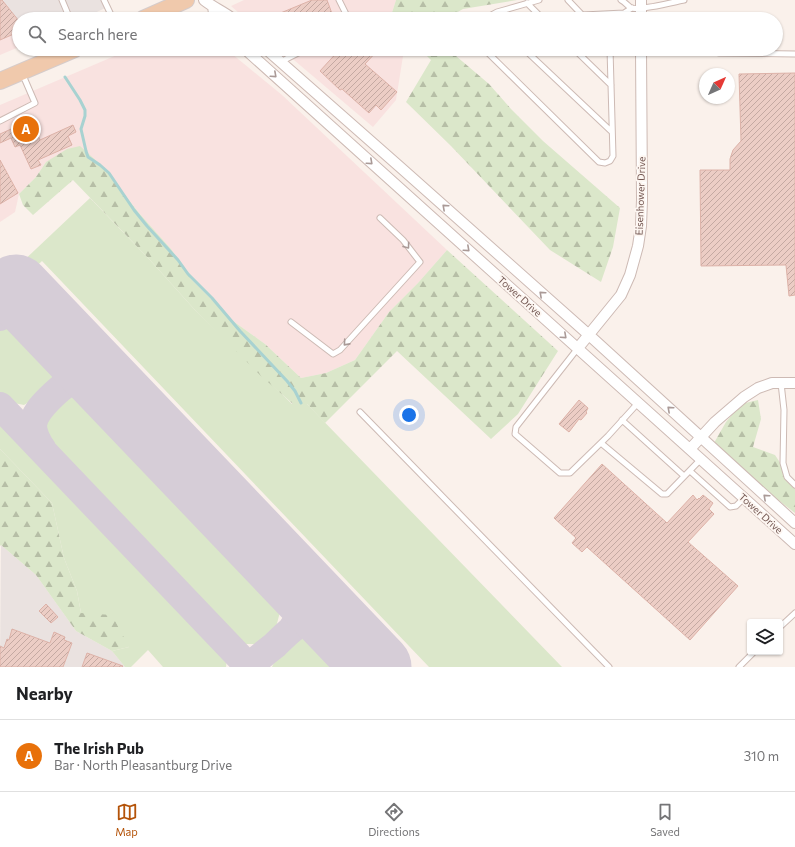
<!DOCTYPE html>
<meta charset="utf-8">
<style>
:root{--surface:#fff;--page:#f6f6f6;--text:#202124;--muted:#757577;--line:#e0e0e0;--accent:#b45309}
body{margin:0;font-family:Commissioner,sans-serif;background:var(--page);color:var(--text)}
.controls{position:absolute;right:12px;bottom:12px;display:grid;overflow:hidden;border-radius:4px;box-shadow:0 1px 3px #0004}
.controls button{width:36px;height:36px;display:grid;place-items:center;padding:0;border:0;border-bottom:1px solid var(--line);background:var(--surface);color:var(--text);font:20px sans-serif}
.compass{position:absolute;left:699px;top:68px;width:36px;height:36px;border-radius:50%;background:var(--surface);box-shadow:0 1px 3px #0004;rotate:45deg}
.you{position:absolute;left:409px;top:415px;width:14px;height:14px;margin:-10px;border:3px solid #fff;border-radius:50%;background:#1a73e8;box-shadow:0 0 0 6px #1a73e833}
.badge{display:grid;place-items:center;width:26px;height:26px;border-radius:50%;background:var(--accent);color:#fff;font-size:13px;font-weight:700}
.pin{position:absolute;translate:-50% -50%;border:2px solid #fff;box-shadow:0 1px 4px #0006}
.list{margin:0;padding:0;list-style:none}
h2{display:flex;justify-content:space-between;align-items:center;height:52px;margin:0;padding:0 16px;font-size:17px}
h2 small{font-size:13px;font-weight:400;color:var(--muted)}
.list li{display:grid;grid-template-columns:26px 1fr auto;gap:12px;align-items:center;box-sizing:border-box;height:72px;padding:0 16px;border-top:1px solid var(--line)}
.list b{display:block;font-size:15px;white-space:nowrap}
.list p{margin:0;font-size:13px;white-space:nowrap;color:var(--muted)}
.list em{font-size:13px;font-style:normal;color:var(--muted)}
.icon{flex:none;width:22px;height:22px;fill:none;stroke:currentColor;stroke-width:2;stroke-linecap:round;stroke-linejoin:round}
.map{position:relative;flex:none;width:795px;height:667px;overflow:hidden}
.search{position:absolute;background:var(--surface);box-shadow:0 1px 3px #0004;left:12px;right:12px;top:12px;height:44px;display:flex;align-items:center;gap:10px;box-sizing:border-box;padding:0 14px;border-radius:22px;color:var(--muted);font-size:15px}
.sheet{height:124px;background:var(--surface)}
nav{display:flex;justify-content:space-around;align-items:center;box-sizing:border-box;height:56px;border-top:1px solid var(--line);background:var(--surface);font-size:11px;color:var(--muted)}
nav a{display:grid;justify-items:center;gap:2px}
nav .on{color:var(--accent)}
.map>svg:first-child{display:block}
.commercial{fill:#f9e2e0}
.industrial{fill:#eae2e0}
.green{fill:#dbe7ca}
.forest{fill:url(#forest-firs)}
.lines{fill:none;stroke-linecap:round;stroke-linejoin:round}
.stream{stroke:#a8d2d1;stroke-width:3}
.taxiway{stroke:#d6cdd7;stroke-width:28}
.runway{stroke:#d6cdd7;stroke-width:69}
.building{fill:url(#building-hatch);stroke:#ddb2a8}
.service-casing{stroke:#cdbab4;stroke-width:7}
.minor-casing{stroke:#cdbab4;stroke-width:12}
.primary-casing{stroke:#d5cccb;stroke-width:18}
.service{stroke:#fff;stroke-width:5}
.minor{stroke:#fff;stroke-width:10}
.primary{stroke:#f0c9ac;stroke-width:16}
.oneway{stroke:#aa9a97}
.labels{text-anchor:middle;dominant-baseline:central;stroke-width:3.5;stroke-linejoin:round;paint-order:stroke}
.street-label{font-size:10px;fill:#725651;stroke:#fdf6f1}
</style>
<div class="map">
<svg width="795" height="667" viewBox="0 0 795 667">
<defs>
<pattern id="forest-firs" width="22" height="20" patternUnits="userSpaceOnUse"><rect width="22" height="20" fill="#dbe7ca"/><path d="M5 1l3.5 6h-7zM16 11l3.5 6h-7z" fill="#b6bea6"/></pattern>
<pattern id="building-hatch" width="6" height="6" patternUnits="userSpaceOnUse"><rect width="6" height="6" fill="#eccdc5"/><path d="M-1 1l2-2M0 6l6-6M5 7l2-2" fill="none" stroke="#c4a9a2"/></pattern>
</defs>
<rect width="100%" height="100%" fill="#faf1eb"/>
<path class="commercial" d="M0 0H3L19 25V47L0 55Z
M244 0H396L390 19H246L231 6Z
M131 49H226L282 95 447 250 418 283 389 312 355 360 326 373 301 378 265 344 233 321 191 279 171 249 139 213 102 166 46 162 36 177 19 194 15 212 0 222V105Z
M281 49H401L403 56 396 100 373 127Z"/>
<path class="industrial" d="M3 0H107L110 6 81 19H19V25Z
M1 545 36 575 76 631 112 651 125 667H0Z"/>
<path class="green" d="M90 198 149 259 195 310 292 404H307L562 667H429L42 261 0 301V283Z
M5 325 54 377C46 392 38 397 24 405L14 403 0 392V329Z
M69 393 280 612 275 631 267 639 257 644H245L233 635 48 442C47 440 44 437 43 434 38 416 56 402 69 393Z
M0 417 224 653C226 658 227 662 226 667H163L148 650 131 667H125L112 651 129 647 81 613 77 591 64 558 52 503 0 449Z
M304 638 332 667H272L278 654 289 644Z"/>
<path class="forest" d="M396 0H517L463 9 445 19H390Z
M420 49H451L456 56 489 84 511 109 543 141 620 208 613 247 601 282 550 250 451 146 406 102 431 60Z
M80 146 102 166 139 213 171 249 191 279 233 321 265 344 301 378 326 373 355 360 389 312 418 283 447 250 558 351 518 414 491 439 397 351 325 423 307 404H293L261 376 195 310 149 259 73 180 33 215 23 205 19 194 36 177 46 162 67 149Z
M758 400 761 419 753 447 775 455 791 479 795 484V513L764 489 714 443 726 422 741 404Z
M0 449 52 503 64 558 77 591 81 613 112 615 129 647 112 651 76 631 36 575 1 545 0 546Z"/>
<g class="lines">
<path class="stream" d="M65 77 80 100 85 110V116L81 129 86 151 88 157 100 165 109 173 134 210 147 226 178 260 188 274 212 298 240 331 287 381 295 391 301 403"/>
<path class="taxiway" d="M0 317C17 307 26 306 43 317
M0 406 249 667
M43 450C38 443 33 435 33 425 34 414 42 406 49 399 61 387 74 375 92 378 99 379 105 384 111 388
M291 630C304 612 307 602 296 581
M249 667C257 659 266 652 275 645 286 634 300 619 316 619 326 618 334 624 342 630"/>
<path class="runway" d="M16 289 377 667"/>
</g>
<path class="building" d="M0 0H2L19 21V31L16 33 0 40Z
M312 0H327L334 19H266Z
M340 49H379L365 64 397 92 381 110 376 105 369 113 342 89 340 90 320 71Z
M795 73V295L789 296 786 265 701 266 700 170H730V159L733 150 741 141 739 74Z
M29 121V123L32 122 40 140 73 125 76 132 68 136 72 145 38 160 41 165 31 169 20 145 15 147 11 138 0 143V134Z
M0 160 18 193 0 204Z
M579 400 588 408 586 412 587 413 581 420 579 419 569 432 559 424Z
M602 464 667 523 693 495 697 500 699 498V499L703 495 713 503 709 509 714 514 688 542 738 586 690 640 587 547 582 552 572 543 576 538 554 518Z
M46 604 58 617 51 623 39 611Z
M12 629 50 643 54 632 65 637 64 640 72 643 63 667H0V646L4 648 7 639 9 640Z
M87 653 123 666 122 667H82Z"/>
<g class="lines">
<g class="service-casing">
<path id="service" d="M62 0 70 19
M104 0 113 19
M339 0 348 18V19
M568 0 586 19
M621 0C625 2 628 6 631 8 639 11 674 2 684 0
M527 3 543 19
M583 15 624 13 632 8
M484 19 497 12 539 0
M484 49 599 162 605 163 610 161 613 156 610 49
M524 49 612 132
M574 49 611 85
M719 53 795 54
M281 62 288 58 306 49
M0 121 35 103 22 73
M291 322 333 354 340 350 420 262 403 240 380 218
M578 348 516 427 515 434 560 473H570L608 436 638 403
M781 383 784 410 783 463 787 477 795 485
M360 412 609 667
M622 420 684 476
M601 443 662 494H667L701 459
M690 471 730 507 736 506 744 498
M780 627 795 613
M739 667 754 652"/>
</g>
<g class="minor-casing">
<path id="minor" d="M204 0C214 8 223 11 233 19
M641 0V19
M213 7 215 19
M245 49 795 544
M266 49 400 167 589 335 795 523
M578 348 621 295 630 275 638 246 641 226 642 200 641 49
M690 449 715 422 744 397 758 388 772 383H795"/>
</g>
<g class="primary-casing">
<path id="primary" d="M143 19 186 0
M0 81 75 49"/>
</g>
<use href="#service" class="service"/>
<use href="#minor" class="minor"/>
<use href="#primary" class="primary"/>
</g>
<defs><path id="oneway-chevron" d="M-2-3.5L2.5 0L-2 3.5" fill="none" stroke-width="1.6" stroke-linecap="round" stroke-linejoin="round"/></defs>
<g class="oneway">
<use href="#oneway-chevron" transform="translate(274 75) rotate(42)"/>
<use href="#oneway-chevron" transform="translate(370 162) rotate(42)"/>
<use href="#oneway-chevron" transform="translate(445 207) rotate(-138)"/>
<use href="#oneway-chevron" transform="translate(407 246) rotate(54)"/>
<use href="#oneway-chevron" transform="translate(467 249) rotate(42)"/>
<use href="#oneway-chevron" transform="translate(542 294) rotate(-138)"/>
<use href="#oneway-chevron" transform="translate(564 336) rotate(42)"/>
<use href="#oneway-chevron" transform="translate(346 343) rotate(132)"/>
<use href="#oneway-chevron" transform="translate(670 409) rotate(-138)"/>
<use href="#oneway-chevron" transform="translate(766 497) rotate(-138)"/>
</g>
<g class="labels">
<g class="street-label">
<text transform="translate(640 196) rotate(-88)">Eisenhower Drive</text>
<text transform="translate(520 296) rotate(42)">Tower Drive</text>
<text transform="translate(761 513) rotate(42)">Tower Drive</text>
</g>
</g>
</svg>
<div class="controls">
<button><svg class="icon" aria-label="layers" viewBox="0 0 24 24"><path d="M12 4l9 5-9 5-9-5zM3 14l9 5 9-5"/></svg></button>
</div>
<svg class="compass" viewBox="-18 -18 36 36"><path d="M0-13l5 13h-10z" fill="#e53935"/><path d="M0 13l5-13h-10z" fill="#757577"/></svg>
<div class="you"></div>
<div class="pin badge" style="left:26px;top:129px;background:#e8710a">A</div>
<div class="search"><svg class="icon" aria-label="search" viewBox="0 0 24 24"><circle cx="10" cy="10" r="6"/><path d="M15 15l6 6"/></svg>Search here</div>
</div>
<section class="sheet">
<h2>Nearby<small></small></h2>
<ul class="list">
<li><span class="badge" style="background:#e8710a">A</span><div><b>The Irish Pub</b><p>Bar · North Pleasantburg Drive</p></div><em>310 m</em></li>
</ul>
</section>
<nav>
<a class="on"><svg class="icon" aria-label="map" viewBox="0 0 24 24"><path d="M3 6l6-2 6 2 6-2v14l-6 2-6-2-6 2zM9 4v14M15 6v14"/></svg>Map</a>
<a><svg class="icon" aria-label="directions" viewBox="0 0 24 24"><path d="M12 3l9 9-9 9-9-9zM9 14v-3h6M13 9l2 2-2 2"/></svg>Directions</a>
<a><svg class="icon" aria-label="saved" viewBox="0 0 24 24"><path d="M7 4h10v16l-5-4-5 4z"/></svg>Saved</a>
</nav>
